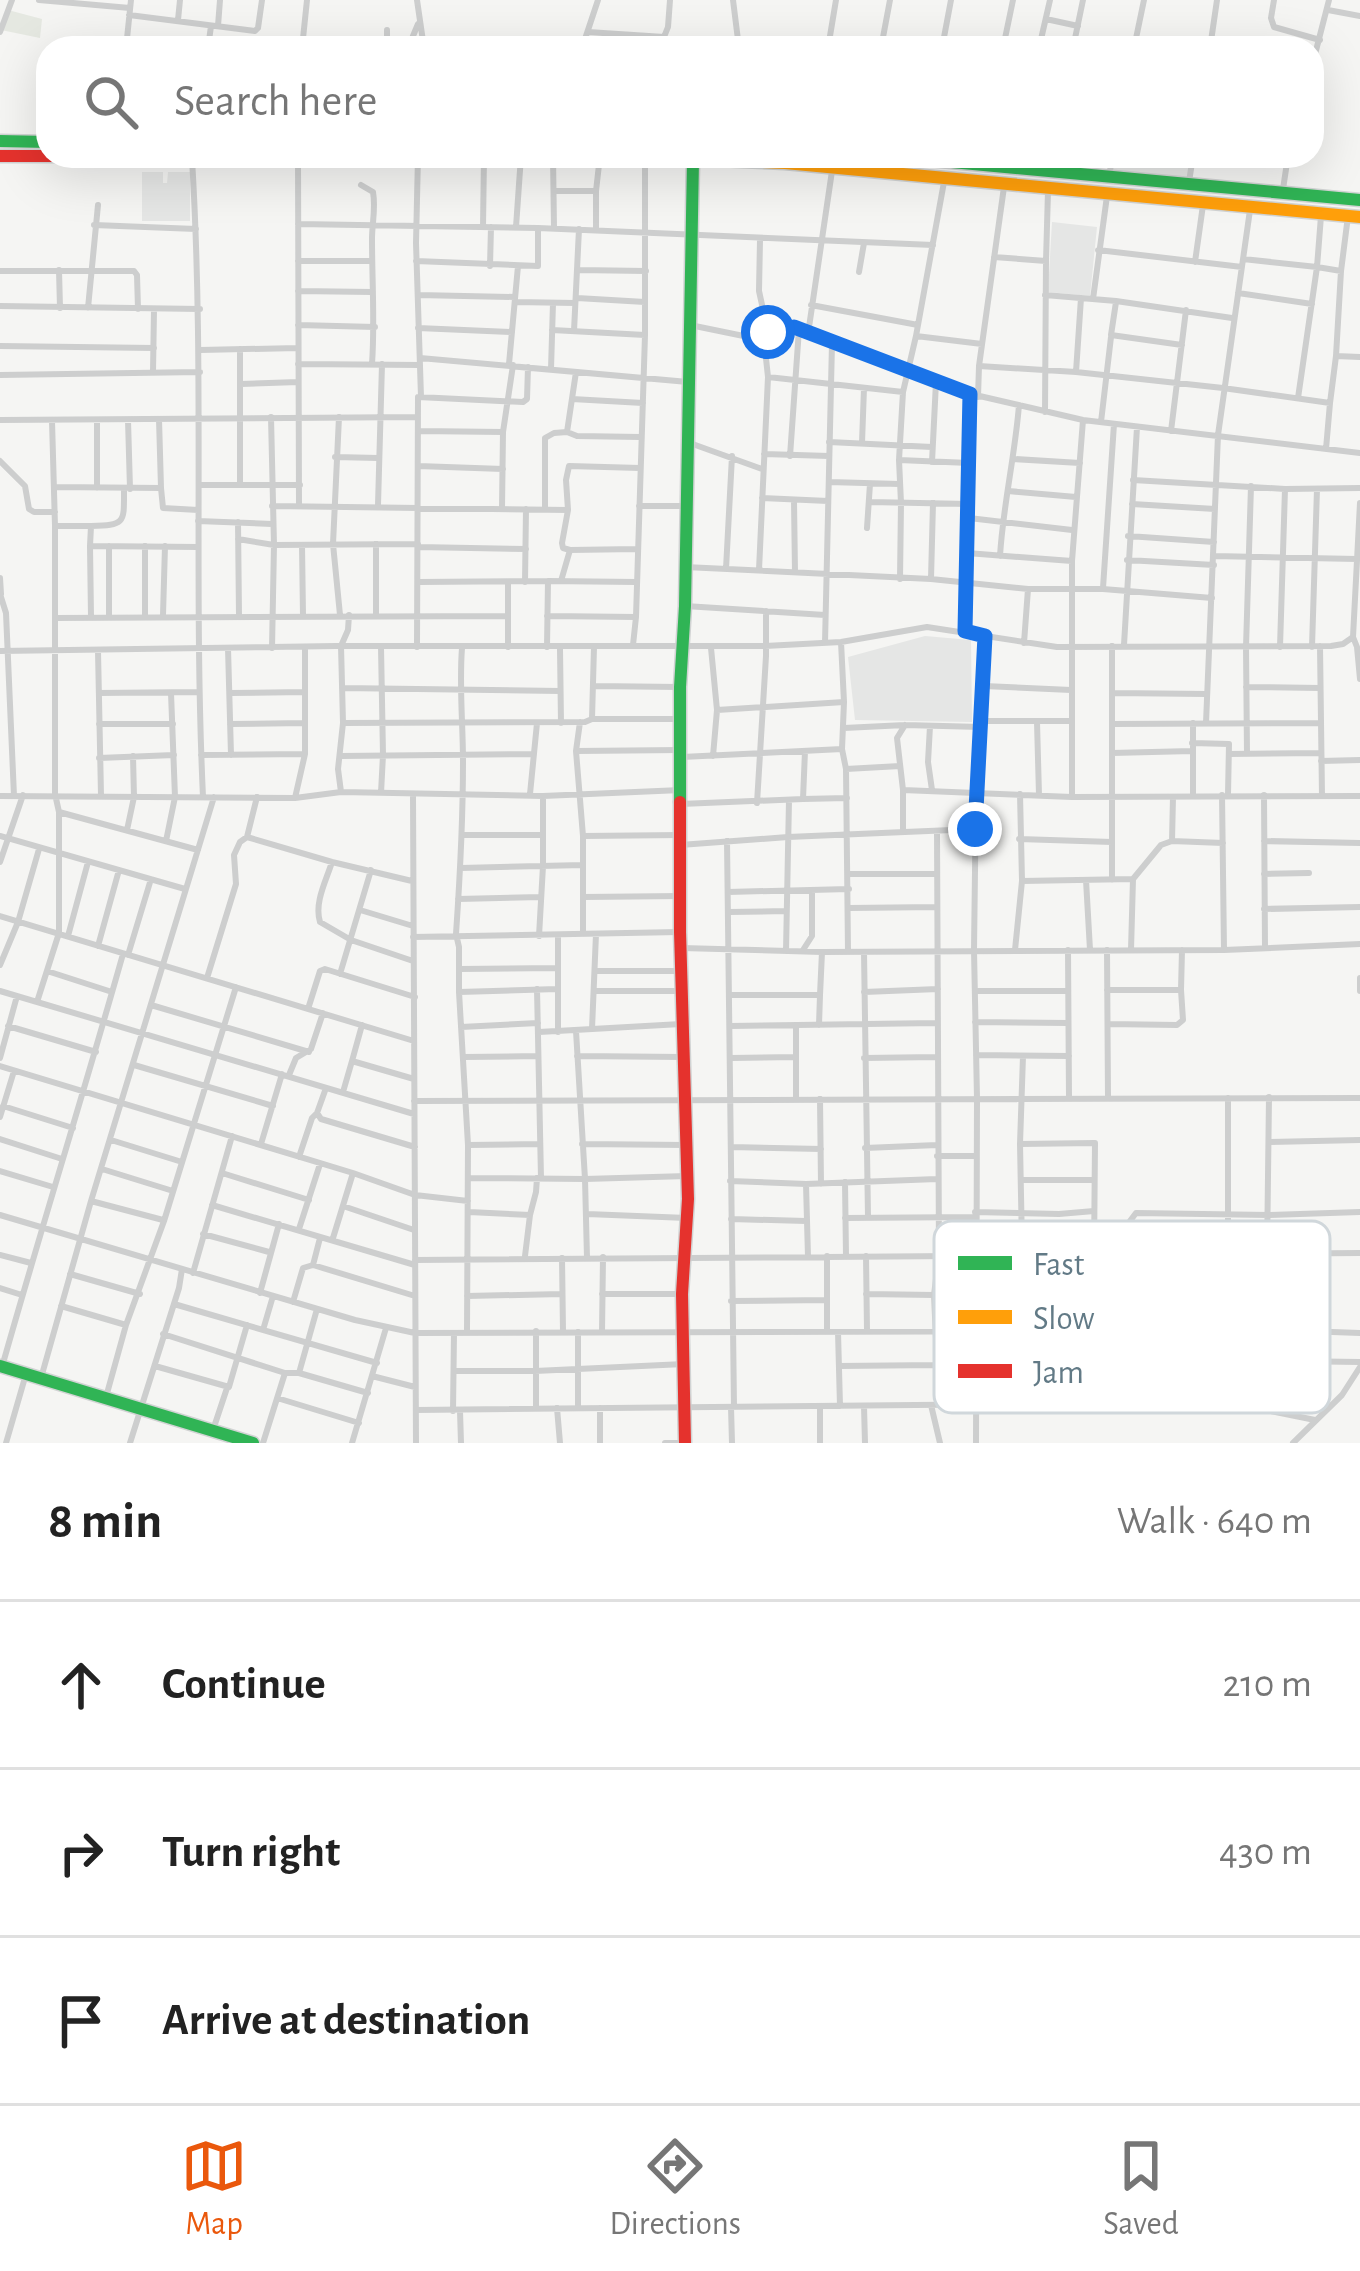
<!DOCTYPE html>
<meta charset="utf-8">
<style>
:root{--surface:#fff;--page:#f6f6f6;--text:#222;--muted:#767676;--line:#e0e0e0;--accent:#ea580c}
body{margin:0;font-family:"Alegreya Sans",sans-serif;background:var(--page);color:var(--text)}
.stop{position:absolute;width:36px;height:36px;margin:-27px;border:9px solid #1a73e8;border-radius:50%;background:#fff}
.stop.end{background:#1a73e8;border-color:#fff;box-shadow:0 3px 12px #0008}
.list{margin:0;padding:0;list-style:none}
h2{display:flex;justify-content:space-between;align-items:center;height:156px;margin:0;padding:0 48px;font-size:51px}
h2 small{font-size:39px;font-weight:400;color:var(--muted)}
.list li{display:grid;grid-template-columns:78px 1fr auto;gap:36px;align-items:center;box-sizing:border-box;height:168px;padding:0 48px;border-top:3px solid var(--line)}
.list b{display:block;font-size:45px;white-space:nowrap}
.list em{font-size:39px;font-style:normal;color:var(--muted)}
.icon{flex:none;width:66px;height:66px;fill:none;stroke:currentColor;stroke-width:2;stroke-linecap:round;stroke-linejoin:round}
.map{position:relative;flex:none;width:1360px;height:1443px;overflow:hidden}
.search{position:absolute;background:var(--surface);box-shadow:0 12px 48px #0002;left:36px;right:36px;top:36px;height:132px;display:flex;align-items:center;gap:30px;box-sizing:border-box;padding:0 42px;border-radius:36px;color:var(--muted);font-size:45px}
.sheet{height:660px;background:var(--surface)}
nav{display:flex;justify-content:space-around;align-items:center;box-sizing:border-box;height:168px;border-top:3px solid var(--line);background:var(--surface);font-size:33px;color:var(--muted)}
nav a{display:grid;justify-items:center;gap:6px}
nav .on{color:var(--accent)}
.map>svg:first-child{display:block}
.built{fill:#e5e6e5}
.green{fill:#e5e8e1}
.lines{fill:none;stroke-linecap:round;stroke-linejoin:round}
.fast-casing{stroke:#d1d3d3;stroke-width:15}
.slow-casing{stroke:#d1d3d3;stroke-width:15}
.jam-casing{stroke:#d1d3d3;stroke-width:15}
.street{stroke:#cdcece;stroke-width:6}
.fast{stroke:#30b455;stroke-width:12}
.slow{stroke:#ff9f0a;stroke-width:12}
.jam{stroke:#e5322d;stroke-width:12}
.route{stroke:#1a73e8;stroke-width:15}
.key{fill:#fff;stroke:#d0d7db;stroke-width:3}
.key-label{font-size:33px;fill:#627a86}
</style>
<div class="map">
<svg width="1360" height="1443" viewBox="0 0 1360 1443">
<rect width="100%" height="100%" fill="#f5f5f3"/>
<path class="built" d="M1115 156H1191L1186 187 1111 177Z
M142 172H163V183H167L168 172H190V221H142Z
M1052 222 1097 227 1090 296 1048 292Z
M925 636 971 640 972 722 855 720 848 657Z"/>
<path class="green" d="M8 10 42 19 40 38 1 30Z"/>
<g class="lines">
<g class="fast-casing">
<path id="fast" d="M0 141 48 142
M887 156 1360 200
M680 802V687L685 606 693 160
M0 1366 253 1443"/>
</g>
<g class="slow-casing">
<path id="slow" d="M627 156 785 163 1360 217"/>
</g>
<g class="jam-casing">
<path id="jam" d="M0 156H248
M680 802V932L688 1199 682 1294 685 1443"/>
</g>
<path class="street" d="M39 0 130 8
M417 0 424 48
M733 0 739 48
M1274 0 1271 18 1274 27 1320 40
M1328 10 1360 16
M129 15 255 31 258 28 262 0
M1046 19 1078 26
M178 20 180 0
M218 26 220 0
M387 30V48
M0 32 12 0
M588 32 664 37 668 27 670 0
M126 48 131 0
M208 48 211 26
M302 48 307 0
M408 48 418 24
M582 48 598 0
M828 48 836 0
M881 48 890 0
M942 48 951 0
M1003 48 1013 0
M1039 48 1050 0
M1073 48 1083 0
M1134 48 1144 0
M1210 48 1217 0
M1312 66 1329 0
M298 156 299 506
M418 156 416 243 421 397
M553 156 554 228
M192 159C205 372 193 584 203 797
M1109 175 1113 156
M1189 182 1193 156
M361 185 373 192C376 208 372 223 372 239 372 281 375 323 372 364
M1283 189 1288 156
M554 191H596V230
M596 191 600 156
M1321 216 1317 267 1341 271
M298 224 538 228 933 245
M94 225 196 229
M483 227 484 156
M516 227 521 156
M1098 250 1242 267
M994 257 1046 261 1048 191
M1243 259 1317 267 1298 398
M298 261H372
M416 261 538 266V228
M1195 262 1203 205
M490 266 491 227
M59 270 60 308
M578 270 646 271
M0 271H134L137 275 138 309
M859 272 864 243
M298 291 372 292
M1238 293 1312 304
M418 295 515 297
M1045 295 1116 301 1232 318
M577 298 645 302
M1093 299 1107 196
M515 302 575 303
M1116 302 1111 335 1182 345
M811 305 918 325
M0 306 200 309
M88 308 98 205
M298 325 375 327
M690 325 763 340
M418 328 512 332
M552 330 645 335
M574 331 579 229
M768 332 794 327 971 394 965 631
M808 334 832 171
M916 336 982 344
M0 346 154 348
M240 349V485
M200 350 298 348
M1336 356 1341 271 1348 216
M420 358 688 382
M298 364 420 365
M509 364 518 266
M979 366 1076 372 1223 388 1330 403 1336 356 1360 357
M551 369 553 303
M153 372 154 310
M576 372 567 432 577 436 640 437
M1076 372 1081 298
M0 375 200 372
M768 377 903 392
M241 384 298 382
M971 394 1083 420 1360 453
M978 397 979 366 1004 187
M572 399 643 403
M1045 412 1046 261
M271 417 274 545 272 648
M339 417 333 544 340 615
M0 420 418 417
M97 420V488
M128 420 130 489
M1101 422 1111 337
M418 431 503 432
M1171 431 1186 310
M687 442 762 469
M829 442 932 447
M862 443 864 388
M1326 449 1330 403
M764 454 829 456
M790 456 799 329
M335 457 378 458
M1014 459 1080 463
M899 460 969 463
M0 461 25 486 29 509 34 512H55
M932 462 936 382
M418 466 503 469
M1133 480 1285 489 1360 488
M829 482 899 484
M199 485H300
M54 487 161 488 159 419
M161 488 163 508 198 510
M1008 491 1076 497
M762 498 828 501
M794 501 795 572
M870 502 968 504
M1132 504 1215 509
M378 505 382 364
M272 506 568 510
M639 506H686
M545 507V438L554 433 567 432
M502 508 503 432 513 365
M969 518 1072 530
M198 521 272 524
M238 522 239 616
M55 526H91L90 546
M91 526C126 525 124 523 124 489
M867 528 870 484
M1128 536 1214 542
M238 539 274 545 418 544
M376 544V615
M302 545 303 616
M418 547 526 549
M637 549 570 550 563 548 562 543 568 510 566 480 569 466 640 468
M967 553 1072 561 1083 420
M1000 556C1003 505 1015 456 1019 405
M1214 556 1357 559
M1127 560 1214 565
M1072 561V797
M685 567 931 579 1028 589H1103L1212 598
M726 569 732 456
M759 570 768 377 764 340 768 332 759 291 760 240
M0 578 1 594
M900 579 901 503 899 460 903 392 916 336 944 182
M931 579 933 503
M548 581 636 582
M561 581 570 550
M419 582 548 581 547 647
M508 582V647
M525 582 526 509
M1103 588 1114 424
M0 594 6 613 14 796
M685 606 825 615
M163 615 165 546
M547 616 636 617
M91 617 90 546 198 547
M109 617V546
M145 617V546
M55 618 507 616
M1353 637 1357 647 1360 679
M841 642 844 702 842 749 846 769 848 952
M825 643 832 343
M1024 643 1028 589
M633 645 636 617 645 335V160
M1124 645 1137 427
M1112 646V880
M1320 646 1322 796
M381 647 383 755 381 793
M417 647 418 397 523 402 527 399 528 367
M1280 647 1285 489
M1312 647 1317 489
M228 648 231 755
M462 648C459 686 463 723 463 762 463 820 460 876 456 934L459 947V992L468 1145 467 1332
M711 648 717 710 713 756
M560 649 561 723
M0 651 336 646H765L841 642 927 627 1057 647 1331 646 1343 644 1353 637 1360 503
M98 651 101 795
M593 686 679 687
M984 686 1071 690
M1246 687 1320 688
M342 688 560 691
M99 693 197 692
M230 693 305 692
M1112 693 1206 694
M717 710 844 702
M592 719H679
M982 721H1071
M580 722 576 751 583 836V933
M1037 722 1039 795
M343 723 585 722 592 719 594 647
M1193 723V795
M1206 723 1218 435 1250 210
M99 724H173
M230 724 305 723
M1112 724 1321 723
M930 726 928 762 932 790
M844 728 905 725 981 727
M1192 743 1229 744 1228 795
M576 751 681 750
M1112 753 1192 751
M1229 754 1321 753
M1247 754 1246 647 1251 486
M201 755 305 754
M341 756 532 754
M682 757 842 749
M99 758 174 755
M1321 761 1360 760
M846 769 900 766
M903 790 1072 797 1360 796
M341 792 338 769 343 723 341 646 348 630 349 615
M530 794 537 723
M413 795 416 1443
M1222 795 1224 950
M1264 795 1265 948
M0 796 295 798 341 792 543 796 681 790
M295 798 305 754V648
M803 799 847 798
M757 803 766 656V611
M681 804 803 799 805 751
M59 812 198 850
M127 830 134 797 133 756
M903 832V790L897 738 905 725
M937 832 939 1255 934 1295 939 1404
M463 835H543
M0 836 185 889
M583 836 681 835
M247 837 332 862 412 881
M1019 839 1112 842
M166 841 175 797 171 693
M727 841 734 1407
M1172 841 1173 797
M1264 841 1360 843
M680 845 788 837 975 829
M0 862 23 795
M332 862C326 881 314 903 320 922L351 940 413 961
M461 868 583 865
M849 874H937
M1264 874 1309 873
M1133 879 1161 845 1172 841 1223 843
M1086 880 1090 950
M1022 881 1133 879 1131 950
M728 892 849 889
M583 897 681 896
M458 899 541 897
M849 908 937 907
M1264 909 1360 907
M360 910 413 926
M729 912 786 911
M0 916 414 1041
M68 936 88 862
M539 936 543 866V796
M413 937 679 932
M98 946 119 870
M682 948 822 952 1224 950 1360 944
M803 950 812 936V890
M1015 950 1022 881 1020 794
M1068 950 1069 1097
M1107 950 1108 1097
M786 951 789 800
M864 952 868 1217
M128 955 151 879
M0 965 18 922 39 849
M459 969 557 968
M47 971 112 992
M595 971H681
M340 974 371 870
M207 978 236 884 234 855 240 842 247 837 257 797
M1360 978V991
M537 989 541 1178
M1107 990H1181L1182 950
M0 991 414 1114
M595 991H682
M975 991H1068
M459 992 557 989
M864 992 938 989
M730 995H820L819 1025
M820 995 822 952
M37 1002 59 933V812L55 794V526L52 421
M151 1005 309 1052
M308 1009 320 971 325 969 415 997
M975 1022 1068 1023
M1108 1024 1177 1025 1183 1020 1181 990
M362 1025 352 1061 414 1079
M8 1026 96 1052
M730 1026 937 1023
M461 1027 538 1023
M592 1029 596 934
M576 1031 585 1179 587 1258
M539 1032 681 1024
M558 1032V936
M976 1055 1069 1056
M577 1056 682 1057
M464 1057 538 1056
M0 1058 17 996
M731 1058 796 1057
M864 1058 937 1057
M134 1065 273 1106
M0 1066 353 1173 415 1195 468 1201
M289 1075 296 1058 311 1049 323 1013
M326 1088 317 1113 321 1119 415 1147
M343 1092 352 1061
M1228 1098V1255
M796 1099V1025
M820 1099 821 1184
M414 1101 1360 1098
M3 1106 73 1128
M0 1117 14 1071
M0 1139 62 1159
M111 1140 182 1162
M1269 1142 1360 1140
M261 1144 282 1074
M582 1144 685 1145
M1020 1144 1095 1143 1094 1255
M468 1145 539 1144
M731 1147 821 1149
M865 1148 937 1145
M937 1156H976
M299 1157 312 1118 317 1113
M102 1169 173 1191
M0 1171 53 1187
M222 1173 309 1200
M469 1178 585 1179 687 1176
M1022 1180H1094
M730 1181 806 1184 937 1179
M845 1182 846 1256
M806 1184 808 1257
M91 1201 163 1220
M212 1205 415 1265
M343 1206 414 1230
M469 1212 530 1215 525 1256
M975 1212 1059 1214 1094 1211
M587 1214 687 1218
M0 1215 355 1320 415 1333 1113 1331 1225 1328 1360 1333
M530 1215 536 1192 537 1178
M845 1218 975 1217
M731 1219 806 1221
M299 1229 320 1164
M203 1234 269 1252
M333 1238 353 1173
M1128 1254 1130 1221 1136 1213 1269 1215 1360 1212
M0 1255 31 1263
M1112 1255 1113 1331
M1267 1255 1269 1097
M827 1256V1331
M866 1256 867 1330
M562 1258 563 1331
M415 1260 1360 1253
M313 1265 415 1296
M193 1273 232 1136
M70 1274 140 1294
M0 1288 22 1295
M260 1293 279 1224
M602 1294H682
M866 1294 934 1295
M467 1296 562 1294
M975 1296 1067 1297
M1023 1296 1020 1144 1023 1056
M1045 1296V1332
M731 1301 827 1300
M293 1302 303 1268 313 1265 320 1238
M174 1304 377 1363
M61 1306 126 1325
M1181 1328 1183 1402
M1225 1328 1226 1402
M1317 1328V1254
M263 1330 273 1296
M536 1331V1408
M578 1332V1406
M602 1332 603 1257
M838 1332 840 1406
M163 1334 285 1373H299L368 1393
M1226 1360 1360 1362
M155 1366 229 1387 247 1325
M839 1366 937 1365
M2 1367C41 1229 84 1092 123 954
M454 1371H535L684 1364
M299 1373 317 1309
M372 1376 415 1387
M41 1378 91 1201 214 797
M106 1397 126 1325 164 1221 236 987
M277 1398 359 1423
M1068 1403 1069 1256
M931 1405 940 1443
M864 1406 865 1443
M731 1407 732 1443
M820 1407V1443
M557 1408 560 1443
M416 1410 1226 1402 1315 1420
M453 1411 454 1333
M460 1411 461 1443
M213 1430 227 1388
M6 1443 26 1374
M130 1443 179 1288 182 1269
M263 1443 285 1373
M352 1443 386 1328
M600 1443V1408
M665 1443H685
M976 1443 977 1098 974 950 976 791 982 721 985 636
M1293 1443 1342 1395 1360 1367"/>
<use href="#fast" class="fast"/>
<use href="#slow" class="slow"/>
<use href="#jam" class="jam"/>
</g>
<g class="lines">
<path class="route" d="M768 332 794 327 970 394 965 631 985 636 975 829"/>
</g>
<rect x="934" y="1221" width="396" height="192" rx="18" class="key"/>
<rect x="958" y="1256" width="54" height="14" fill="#30b455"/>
<rect x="958" y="1310" width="54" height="14" fill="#ff9f0a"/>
<rect x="958" y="1364" width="54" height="14" fill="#e5322d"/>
<g class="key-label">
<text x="1033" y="1275">Fast</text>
<text x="1033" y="1329">Slow</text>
<text x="1033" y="1383">Jam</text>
</g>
</svg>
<div class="stop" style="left:768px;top:332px"></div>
<div class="stop end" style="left:975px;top:829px"></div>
<div class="search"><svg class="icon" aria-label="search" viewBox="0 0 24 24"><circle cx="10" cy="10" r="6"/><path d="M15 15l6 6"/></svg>Search here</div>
</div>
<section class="sheet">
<h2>8 min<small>Walk · 640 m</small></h2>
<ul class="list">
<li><svg class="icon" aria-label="ahead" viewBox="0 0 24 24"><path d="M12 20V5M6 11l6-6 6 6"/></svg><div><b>Continue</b></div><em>210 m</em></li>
<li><svg class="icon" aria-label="right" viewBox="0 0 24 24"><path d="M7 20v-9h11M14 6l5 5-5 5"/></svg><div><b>Turn right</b></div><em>430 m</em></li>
<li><svg class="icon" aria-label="arrive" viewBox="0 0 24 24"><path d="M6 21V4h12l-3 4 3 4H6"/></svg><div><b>Arrive at destination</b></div></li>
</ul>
</section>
<nav>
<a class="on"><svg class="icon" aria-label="map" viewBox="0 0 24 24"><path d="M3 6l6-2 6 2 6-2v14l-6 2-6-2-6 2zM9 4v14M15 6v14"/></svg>Map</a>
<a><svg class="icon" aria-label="directions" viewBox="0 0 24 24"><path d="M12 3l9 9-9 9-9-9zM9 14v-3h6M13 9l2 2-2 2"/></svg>Directions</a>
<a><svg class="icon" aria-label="saved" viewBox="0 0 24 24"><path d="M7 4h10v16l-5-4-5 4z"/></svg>Saved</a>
</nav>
